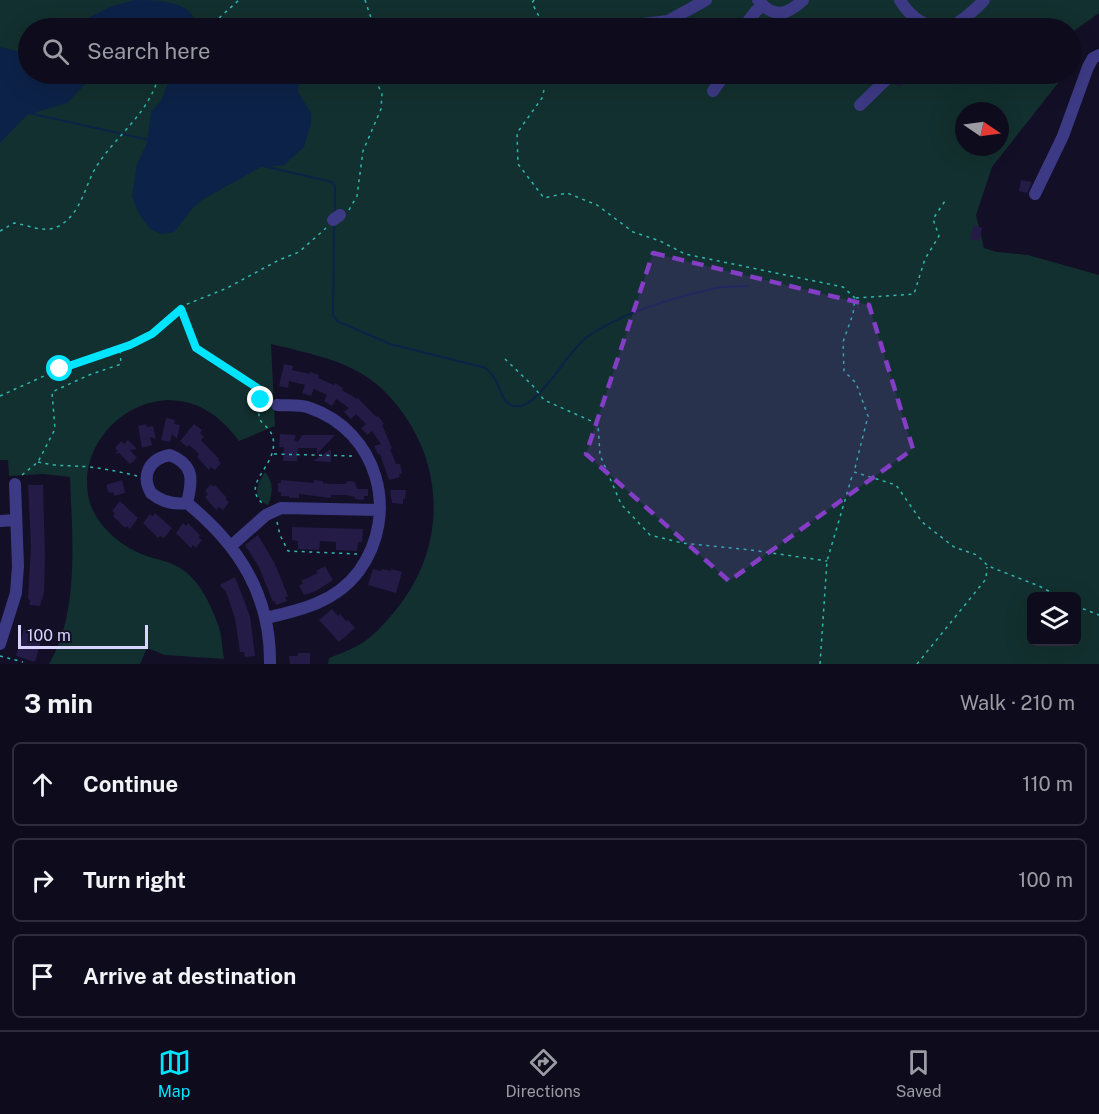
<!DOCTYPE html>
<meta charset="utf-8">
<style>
:root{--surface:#0e0b1c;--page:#171425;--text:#f1f3f6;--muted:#9b9ba3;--line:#2e2b3b;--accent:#00e5ff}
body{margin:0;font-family:"Public Sans",sans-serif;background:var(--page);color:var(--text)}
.controls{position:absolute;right:18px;bottom:18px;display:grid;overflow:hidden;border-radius:9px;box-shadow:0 6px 24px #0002}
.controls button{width:54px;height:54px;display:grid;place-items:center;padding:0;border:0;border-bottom:2px solid var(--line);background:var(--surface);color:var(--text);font:30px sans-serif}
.compass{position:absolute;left:955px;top:102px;width:54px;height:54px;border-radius:50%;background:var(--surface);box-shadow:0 6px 24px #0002;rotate:103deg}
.scale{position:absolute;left:18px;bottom:15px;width:130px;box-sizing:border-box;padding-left:6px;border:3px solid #d9d4ff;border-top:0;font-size:16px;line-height:21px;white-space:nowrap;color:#d9d4ff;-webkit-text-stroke:4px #130f26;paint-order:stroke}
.stop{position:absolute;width:18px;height:18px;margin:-14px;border:4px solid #00e5ff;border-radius:50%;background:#fff}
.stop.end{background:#00e5ff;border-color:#fff;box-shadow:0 2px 6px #0008}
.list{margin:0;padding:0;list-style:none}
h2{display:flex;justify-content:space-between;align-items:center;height:78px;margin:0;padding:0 24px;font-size:26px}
h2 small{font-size:20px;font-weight:400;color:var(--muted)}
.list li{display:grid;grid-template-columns:39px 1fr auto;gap:18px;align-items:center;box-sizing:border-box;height:84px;margin:0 12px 12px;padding:0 12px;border:2px solid var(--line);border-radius:9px}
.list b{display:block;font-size:22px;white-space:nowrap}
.list em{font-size:20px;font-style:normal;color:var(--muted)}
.icon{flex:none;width:33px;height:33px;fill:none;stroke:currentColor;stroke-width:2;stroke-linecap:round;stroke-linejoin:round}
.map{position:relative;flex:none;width:1099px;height:664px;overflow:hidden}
.search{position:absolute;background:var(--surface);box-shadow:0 6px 24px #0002;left:18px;right:18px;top:18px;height:66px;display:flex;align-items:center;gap:15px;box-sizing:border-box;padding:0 21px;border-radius:33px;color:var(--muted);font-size:22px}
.sheet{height:366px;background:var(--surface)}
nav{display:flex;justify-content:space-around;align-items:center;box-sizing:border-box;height:84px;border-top:2px solid var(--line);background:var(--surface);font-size:16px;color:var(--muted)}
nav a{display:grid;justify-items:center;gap:3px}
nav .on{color:var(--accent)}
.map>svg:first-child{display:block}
.green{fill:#12302f;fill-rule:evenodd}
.water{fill:#0c2248}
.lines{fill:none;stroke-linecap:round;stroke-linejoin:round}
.stream{stroke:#0c2248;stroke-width:2}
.building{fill:#241b47}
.path{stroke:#2fb8b0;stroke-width:1.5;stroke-dasharray:3 4.5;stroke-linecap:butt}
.minor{stroke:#3d3a85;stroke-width:12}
.route{stroke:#00e5ff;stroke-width:8}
.marked{fill:#843dc5;fill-opacity:0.2;stroke:#843dc5;stroke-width:4.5;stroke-dasharray:12 8;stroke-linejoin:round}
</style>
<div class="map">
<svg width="1099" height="664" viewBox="0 0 1099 664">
<rect width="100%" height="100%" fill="#130f26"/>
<path class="green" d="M0 0H1099V13L1071 33 1070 28H28V74H1061L1062 78 992 167 976 215 984 248 997 252 1028 255 1099 275V664H328L329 658C339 654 350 650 359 645 372 638 386 622 395 611 452 542 445 449 381 388 353 361 307 353 271 344L275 426 239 441C225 423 211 409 189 403 132 387 73 445 90 503 98 527 121 546 144 555 157 560 171 561 183 570 200 581 212 607 219 627 222 637 222 648 224 659L165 655 147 648 140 664H49C80 613 72 534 70 477L43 474 9 476 8 460H0ZM964 111H1000V147H964ZM1032 596H1076V642H1032Z
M265 472C274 483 273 492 268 505 251 498 257 484 265 472Z"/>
<path class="water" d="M135 0C155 0 197 0 195 28H53L80 22 110 7Z
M28 41V74H95L67 103 27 115 0 143V47L17 51 25 48Z
M194 74H299L298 92 311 113V123L304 147 284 165 261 167 202 200 192 209 174 232 161 234 150 229 139 214 132 196 137 164 147 143 151 112 160 102 168 84Z"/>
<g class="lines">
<path class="stream" d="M29 113 149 140
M263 166 332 182 335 186V213
M334 224 333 315 337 321 390 344 486 368C489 372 493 375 495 379 501 390 503 409 520 406 541 403 567 352 587 337 621 313 672 298 712 289 723 286 736 287 748 286"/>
</g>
<path class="building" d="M900 74 907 78 899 87 895 83Z
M1021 180 1032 182 1027 193 1019 191Z
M974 225 982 228 979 241 970 239Z
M284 364 293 366 292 370 310 374V372L319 375 318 378 334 385 335 383 343 388 342 390 357 399 358 398 376 417 378 416 384 424 382 425 392 448 390 449 396 464H400L402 473 399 474 400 477 389 480 380 454H378L374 446 381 444 372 431 367 435 361 428 366 424 356 414 351 419 344 412 349 408 336 399 332 406 324 401 327 395 314 389 311 396 302 393 305 385 289 381 288 388 279 386Z
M166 418 175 420 174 424 180 425 177 439 172 434 170 442 161 440Z
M146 424 147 427 153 426 156 439 150 437 152 445 142 448 138 426Z
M194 424 202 430 200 433 204 437 201 440 219 459 218 460 221 463 215 470 211 467 209 470 197 457 199 454 189 445 187 447 180 441Z
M280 434 296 435 294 440 298 442 302 435H335L317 454V448H298L297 461H283L284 447H279Z
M128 440 137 449 130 450 137 458 130 464 119 453 115 454 118 451 115 448 121 441 124 444Z
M331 449V462L313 461Z
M122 480 125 493 114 496 113 492 109 493 106 485Z
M281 480 314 483V480L323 481V483L331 484H346L347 481 355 482 357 489H368V496H364V500L355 499V497L346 495H331V498L299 494V498H289V496H281V492H278V483H281Z
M211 484 213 487 215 485 227 498 225 499 229 502 223 510 219 507 216 510 205 497 208 494 205 491Z
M28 485H43L45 556 44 593 40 606 29 605 30 600 28 599 31 546Z
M390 490H406L405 499H403V504L392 503Z
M120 501 138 518 130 529 127 526 125 528 113 516 115 513 112 511Z
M155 513 172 528 164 538 160 536 158 538 143 523 150 514 153 516Z
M183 523 186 526 188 523 200 535 199 538 202 540 196 548 193 545 191 548 176 533Z
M292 527 363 529 362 542H358L357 551 336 550V542L320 541 319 550 298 549V541L292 540Z
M258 535 275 564 288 596 285 597 287 601 276 605 275 601 273 602 259 567 245 545Z
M325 566 333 580 316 591 304 595 299 585 303 584 301 581 318 573 316 571Z
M373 569 381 571 382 569 391 571V569L402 572 396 593 368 585Z
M235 577 250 616 255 656 245 657 244 652H240L235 618 226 592 220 585Z
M332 609 338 616 340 614 346 621 348 620 355 628 339 642 319 620Z
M24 629 43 634 35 662 16 656Z
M298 653H310V664H290L289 656H298Z"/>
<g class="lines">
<path class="path" d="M365 0 371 18V28
M534 0 532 3 545 28
M208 28 239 0
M544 90 542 98 517 133 518 164 544 198 567 193 597 205 633 232 660 241 685 254 843 287 855 298 853 314 843 342 844 371 856 383 868 416 854 472 896 485 922 522 954 547 977 555 988 566 1039 586 1058 596
M349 210 357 196 363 151 381 109 382 94 373 74
M0 231 14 223C29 225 44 234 59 226 83 212 84 185 98 164 118 134 151 111 159 74
M856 298 914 294 925 259 939 236 933 219 947 198
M181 310 196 348 263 393 259 405V419C264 425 272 431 273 438 279 466 239 483 263 504
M505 359 533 386 544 400 598 424 600 455 621 504 650 535 682 543 751 550 827 561
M0 396 66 366 120 349 145 337 185 305 227 288 279 260 299 252 326 228
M274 454 353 456
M38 462C59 467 70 465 90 467 106 469 121 472 137 476
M22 475 38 462 55 429 52 392 89 375 121 364 120 350
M277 522 280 535 288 551 357 554
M1076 606 1099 615
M0 656 23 662
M820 664 827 561 853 473
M917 664 986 579 987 567"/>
<path class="minor" d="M758 0C774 19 787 15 803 0
M900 0C909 16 930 33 951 26 959 24 978 7 984 0
M624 28 635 25 668 21 706 0
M743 28 756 11 763 6
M498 74 547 78 558 74
M713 91 725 74
M860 105 892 74
M1035 194 1063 136 1088 67 1093 58 1099 55
M333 220 340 215
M187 503C193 479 194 465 170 455 149 459 141 475 151 493 162 502 173 505 187 503 239 545 271 596 270 664
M0 521 15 520
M231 546 266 515 281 508 379 510
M266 618C301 610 336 602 359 571 401 513 377 431 310 408 300 404 288 406 277 405
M0 644 16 593 18 566 15 484"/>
</g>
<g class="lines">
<path class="route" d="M60 369 130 345 152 334 181 309 196 348 262 391 263 395 261 400"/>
</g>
<path class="marked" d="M653 253 869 305 913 449 729 581 586 454Z"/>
</svg>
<div class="controls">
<button><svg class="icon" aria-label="layers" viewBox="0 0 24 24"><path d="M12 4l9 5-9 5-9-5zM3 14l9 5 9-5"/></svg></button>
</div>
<svg class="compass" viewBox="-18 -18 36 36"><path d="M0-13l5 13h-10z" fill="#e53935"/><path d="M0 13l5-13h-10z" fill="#9b9ba3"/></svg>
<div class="scale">100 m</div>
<div class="stop" style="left:60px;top:369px"></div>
<div class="stop end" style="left:261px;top:400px"></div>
<div class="search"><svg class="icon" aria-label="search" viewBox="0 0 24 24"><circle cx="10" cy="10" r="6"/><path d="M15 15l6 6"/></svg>Search here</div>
</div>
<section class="sheet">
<h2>3 min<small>Walk · 210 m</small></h2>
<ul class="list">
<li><svg class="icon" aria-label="ahead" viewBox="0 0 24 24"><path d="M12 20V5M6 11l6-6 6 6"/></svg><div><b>Continue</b></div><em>110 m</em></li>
<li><svg class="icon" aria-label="right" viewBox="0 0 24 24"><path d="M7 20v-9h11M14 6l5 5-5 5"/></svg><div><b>Turn right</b></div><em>100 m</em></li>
<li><svg class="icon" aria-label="arrive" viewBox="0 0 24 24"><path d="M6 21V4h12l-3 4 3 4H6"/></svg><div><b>Arrive at destination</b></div></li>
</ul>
</section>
<nav>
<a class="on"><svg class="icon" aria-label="map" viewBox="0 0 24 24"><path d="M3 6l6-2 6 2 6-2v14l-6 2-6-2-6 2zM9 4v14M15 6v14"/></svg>Map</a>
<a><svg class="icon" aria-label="directions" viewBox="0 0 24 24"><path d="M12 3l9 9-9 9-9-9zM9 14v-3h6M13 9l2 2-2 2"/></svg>Directions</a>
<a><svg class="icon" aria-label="saved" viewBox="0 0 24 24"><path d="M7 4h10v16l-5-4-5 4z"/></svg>Saved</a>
</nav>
